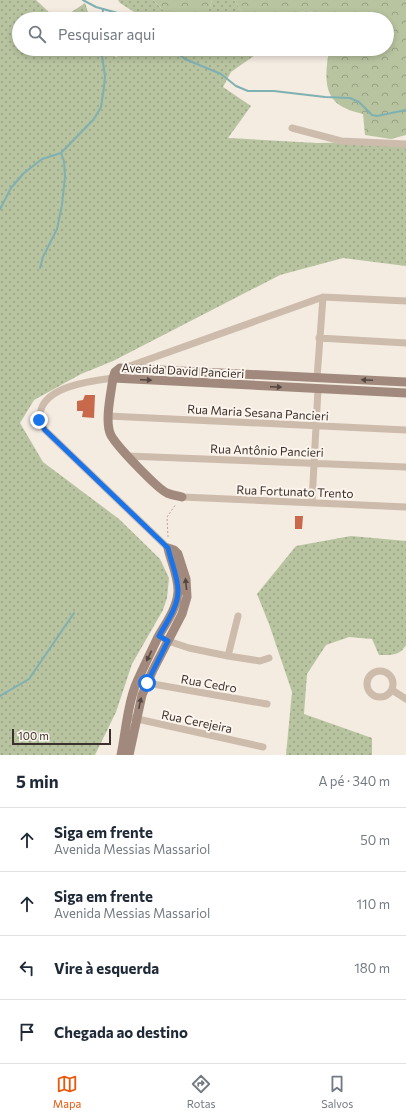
<!DOCTYPE html>
<html lang="pt">
<meta charset="utf-8">
<style>
:root{--surface:#fff;--page:#f6f6f7;--text:#1f2937;--muted:#747a83;--line:#e0e1e3;--accent:#ea580c}
body{margin:0;font-family:Commissioner,sans-serif;background:var(--page);color:var(--text)}
.scale{position:absolute;left:12px;bottom:10px;width:99px;box-sizing:border-box;padding-left:4px;border:2px solid #3b302b;border-top:0;font-size:11px;line-height:14px;white-space:nowrap;color:#3b302b;-webkit-text-stroke:3px #fbf5ee;paint-order:stroke}
.stop{position:absolute;width:12px;height:12px;margin:-9px;border:3px solid #1a73e8;border-radius:50%;background:#fff}
.stop.end{background:#1a73e8;border-color:#fff;box-shadow:0 1px 4px #0008}
.list{margin:0;padding:0;list-style:none}
h2{display:flex;justify-content:space-between;align-items:center;height:52px;margin:0;padding:0 16px;font-size:17px}
h2 small{font-size:13px;font-weight:400;color:var(--muted)}
.list li{display:grid;grid-template-columns:26px 1fr auto;gap:12px;align-items:center;box-sizing:border-box;height:64px;padding:0 16px;border-top:1px solid var(--line)}
.list b{display:block;font-size:15px;white-space:nowrap}
.list p{margin:0;font-size:13px;white-space:nowrap;color:var(--muted)}
.list em{font-size:13px;font-style:normal;color:var(--muted)}
.icon{flex:none;width:22px;height:22px;fill:none;stroke:currentColor;stroke-width:2;stroke-linecap:round;stroke-linejoin:round}
.map{position:relative;flex:none;width:406px;height:755px;overflow:hidden}
.search{position:absolute;background:var(--surface);box-shadow:0 2px 6px #0003;left:12px;right:12px;top:12px;height:44px;display:flex;align-items:center;gap:10px;box-sizing:border-box;padding:0 14px;border-radius:22px;color:var(--muted);font-size:15px}
.sheet{height:308px;background:var(--surface)}
nav{display:flex;justify-content:space-around;align-items:center;box-sizing:border-box;height:56px;border-top:1px solid var(--line);background:var(--surface);font-size:11px;color:var(--muted)}
nav a{display:grid;justify-items:center;gap:2px}
nav .on{color:var(--accent)}
.map>svg:first-child{display:block}
.green{fill:url(#green-dots)}
.forest{fill:url(#forest-crowns)}
.lines{fill:none;stroke-linecap:round;stroke-linejoin:round}
.stream{stroke:#7fb0b2;stroke-width:2}
.building{fill:#c8694b}
.path{stroke:#b9a596;stroke-width:1;stroke-dasharray:2 2;stroke-linecap:butt}
.street{stroke:#cdbbac;stroke-width:7}
.secondary{stroke:#a18a7d;stroke-width:9}
.oneway{fill:#544640}
.route{stroke:#1a73e8;stroke-width:5}
.labels{text-anchor:middle;dominant-baseline:central;stroke-width:4;stroke-linejoin:round;paint-order:stroke}
.street-label{font-size:12px;fill:#3b302b;stroke:#fbf5ee}
</style>
<div class="map">
<svg width="406" height="755" viewBox="0 0 406 755">
<defs>
<pattern id="green-dots" width="8" height="8" patternUnits="userSpaceOnUse"><rect width="8" height="8" fill="#b8c4a0"/><path d="M2 2h.1M6 6h.1" fill="none" stroke="#97a083" stroke-width="1.8" stroke-linecap="round"/></pattern>
<pattern id="forest-crowns" width="20" height="18" patternUnits="userSpaceOnUse"><rect width="20" height="18" fill="#b8c4a0"/><path d="M2 6a3 3 0 1 1 6 0M12 15a3 3 0 1 1 6 0" fill="none" stroke="#97a083"/></pattern>
</defs>
<rect width="100%" height="100%" fill="#f4ebe1"/>
<path class="green" d="M0 0H36L51 14 70 13 85 3 88 12 87 19H19V49H107L116 57 130 49H266L255 55 231 72 223 87 251 106 228 138 317 143 387 142 406 147V266L343 258 280 275 113 361 81 374 34 400 20 423 43 462 119 519 160 559 169 578 167 598 163 610 132 664 116 712 95 755H0Z
M118 0H153L163 10 210 7 212 0H234L245 16 264 19H145L120 3Z
M307 10 330 19H278Z
M351 536 406 541V645C400 656 391 655 379 655L372 639 349 637 326 645 307 674 304 714 372 738V755H286L292 692 269 624 257 594 296 546Z"/>
<path class="forest" d="M153 0H212L210 7 203 14 163 10Z
M234 0H406V135L391 139 365 135 363 114C357 112 350 111 345 108 321 97 326 71 329 49H387V19H330L307 10 278 19H264L245 16Z"/>
<g class="lines">
<path class="stream" d="M83 0 96 7 139 19
M102 19 103 9
M172 49 185 59 221 74 236 86 248 91H274L325 97 350 98 359 102 372 115 377 116 406 110
M0 209 11 188 24 173 42 159 61 153 94 119 101 107 104 87 105 76 101 49
M40 268 43 257 57 229 62 205 65 177 64 161 61 153
M0 696 29 679 74 613"/>
</g>
<path class="building" d="M85 395H95L94 418 82 417 83 411H77V401L83 400Z
M295 516H303L302 529H295Z"/>
<g class="lines">
<path class="path" d="M168 537 167 517 176 504"/>
<path class="street" d="M292 128 341 141 406 144
M319 338 406 343
M127 367 323 297 406 301
M113 378C93 381 52 385 42 407 40 411 40 416 39 420L45 430 168 548
M317 378 323 297
M108 416 406 430
M127 456 406 467
M182 497 406 507
M312 502 318 389
M159 636 168 641 189 648 228 656 260 661 269 658
M228 656 238 616
M367 684a13 13 0 1 1 26 0a13 13 0 1 1-26 0Z
M147 683 267 704
M392 690 406 699
M133 718 263 747"/>
<path class="secondary" d="M113 378C111 393 105 419 110 433 113 443 158 489 167 493 172 495 178 496 182 497
M406 382 120 368 115 372 113 378 406 393
M121 755C126 731 127 706 136 684 143 668 151 652 158 637 166 623 177 608 178 592 179 578 171 562 168 548
M129 755 142 695 153 670 182 614 187 597 186 579 178 554 174 550 168 548"/>
</g>
<defs><path id="oneway-solid" d="M-6-.8H1V-3.2L6.5 0L1 3.2V.8H-6Z"/></defs>
<g class="oneway">
<use href="#oneway-solid" transform="translate(146 380) rotate(3)"/>
<use href="#oneway-solid" transform="translate(367 380) rotate(-177)"/>
<use href="#oneway-solid" transform="translate(276 387) rotate(3)"/>
<use href="#oneway-solid" transform="translate(186 584) rotate(-96)"/>
<use href="#oneway-solid" transform="translate(149 656) rotate(116)"/>
<use href="#oneway-solid" transform="translate(140 703) rotate(-78)"/>
</g>
<g class="lines">
<path class="route" d="M39 420 45 430 168 548C171 562 178 576 178 591 178 607 166 623 159 636L168 641 147 683"/>
</g>
<g class="labels">
<g class="street-label">
<text transform="translate(183 370) rotate(3)">Avenida David Pancieri</text>
<text transform="translate(258 412) rotate(3)">Rua Maria Sesana Pancieri</text>
<text transform="translate(267 450) rotate(2)">Rua Antônio Pancieri</text>
<text transform="translate(295 491) rotate(2)">Rua Fortunato Trento</text>
<text transform="translate(209 683) rotate(10)">Rua Cedro</text>
<text transform="translate(197 721) rotate(12)">Rua Cerejeira</text>
</g>
</g>
</svg>
<div class="scale">100 m</div>
<div class="stop" style="left:147px;top:683px"></div>
<div class="stop end" style="left:39px;top:420px"></div>
<div class="search"><svg class="icon" aria-label="search" viewBox="0 0 24 24"><circle cx="10" cy="10" r="6"/><path d="M15 15l6 6"/></svg>Pesquisar aqui</div>
</div>
<section class="sheet">
<h2>5 min<small>A pé · 340 m</small></h2>
<ul class="list">
<li><svg class="icon" aria-label="ahead" viewBox="0 0 24 24"><path d="M12 20V5M6 11l6-6 6 6"/></svg><div><b>Siga em frente</b><p>Avenida Messias Massariol</p></div><em>50 m</em></li>
<li><svg class="icon" aria-label="ahead" viewBox="0 0 24 24"><path d="M12 20V5M6 11l6-6 6 6"/></svg><div><b>Siga em frente</b><p>Avenida Messias Massariol</p></div><em>110 m</em></li>
<li><svg class="icon" aria-label="left" viewBox="0 0 24 24"><path d="M17 20v-9H6M10 6l-5 5 5 5"/></svg><div><b>Vire à esquerda</b></div><em>180 m</em></li>
<li><svg class="icon" aria-label="arrive" viewBox="0 0 24 24"><path d="M6 21V4h12l-3 4 3 4H6"/></svg><div><b>Chegada ao destino</b></div></li>
</ul>
</section>
<nav>
<a class="on"><svg class="icon" aria-label="map" viewBox="0 0 24 24"><path d="M3 6l6-2 6 2 6-2v14l-6 2-6-2-6 2zM9 4v14M15 6v14"/></svg>Mapa</a>
<a><svg class="icon" aria-label="directions" viewBox="0 0 24 24"><path d="M12 3l9 9-9 9-9-9zM9 14v-3h6M13 9l2 2-2 2"/></svg>Rotas</a>
<a><svg class="icon" aria-label="saved" viewBox="0 0 24 24"><path d="M7 4h10v16l-5-4-5 4z"/></svg>Salvos</a>
</nav>
